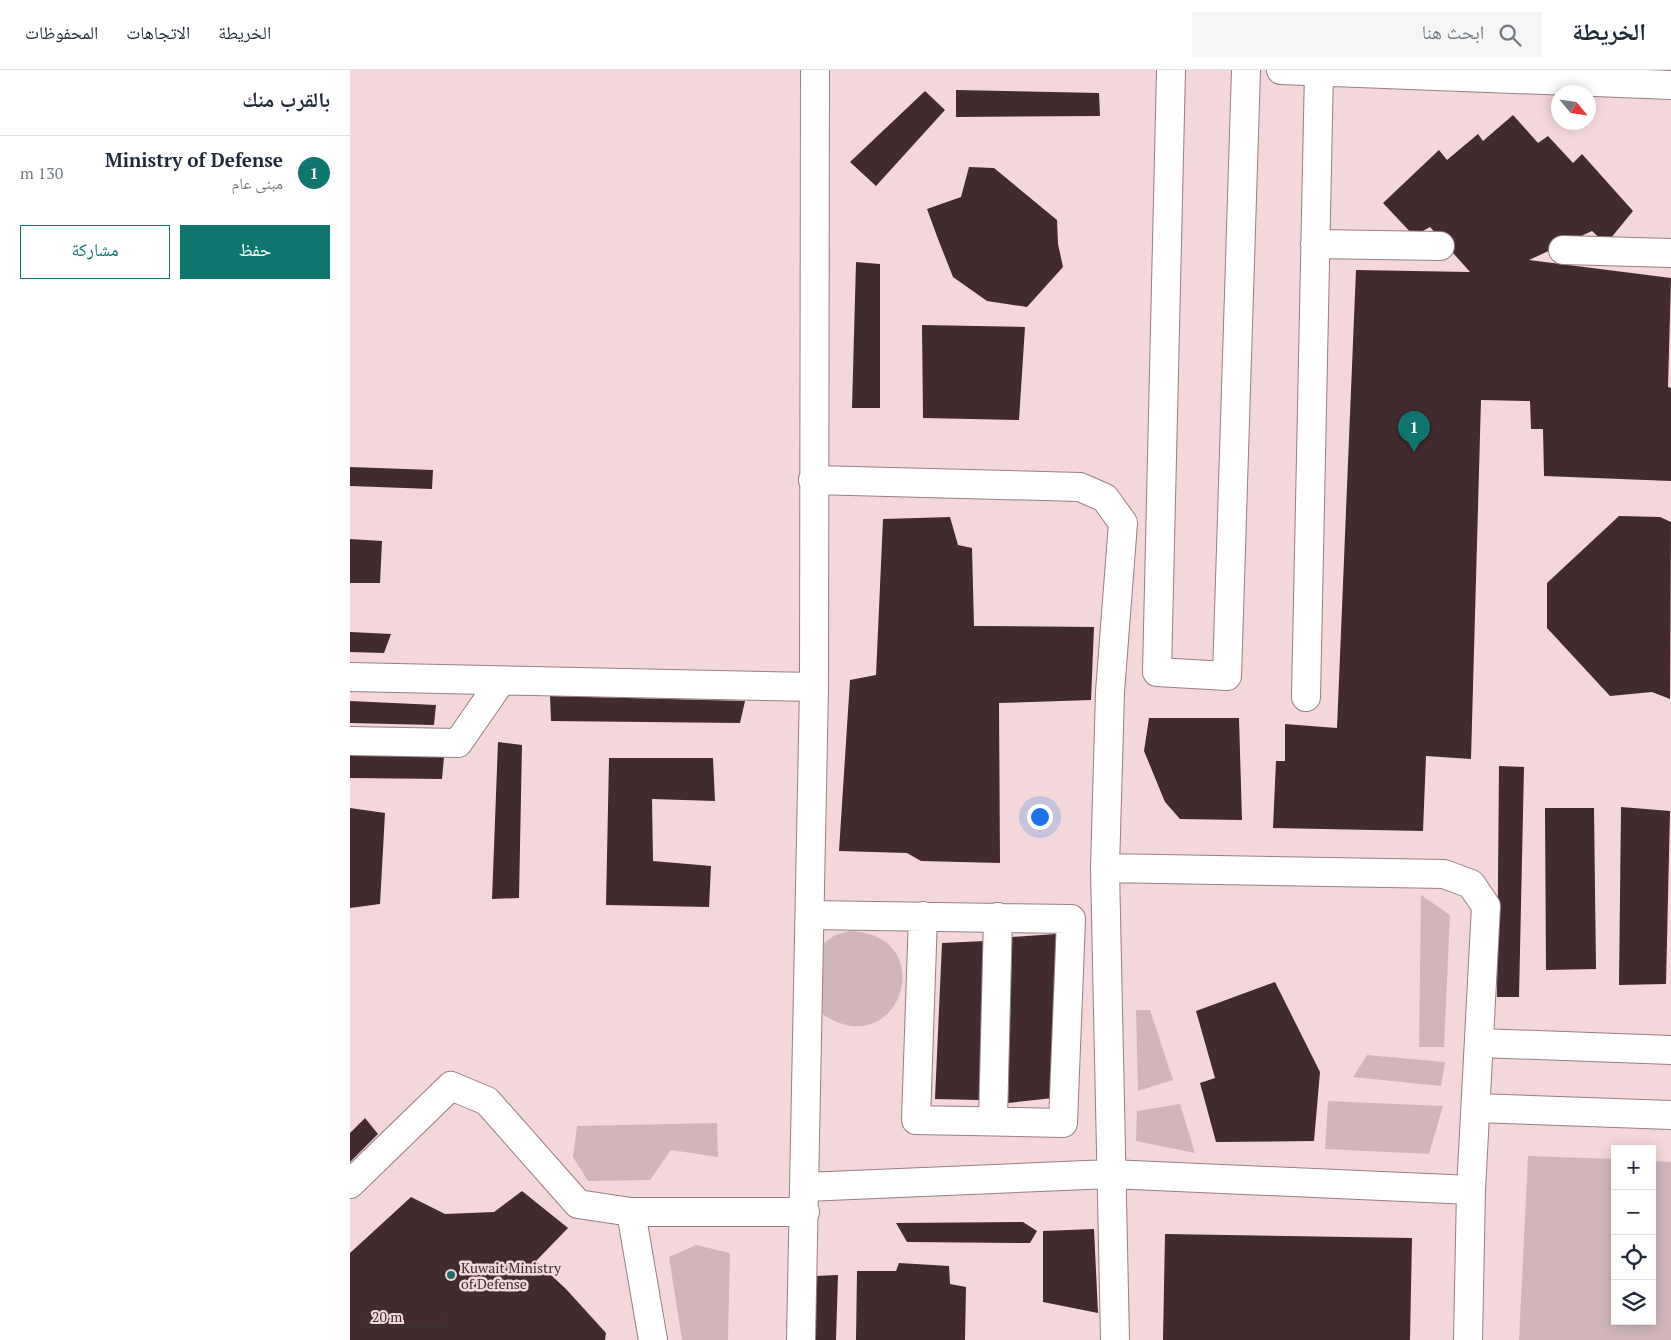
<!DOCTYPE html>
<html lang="ar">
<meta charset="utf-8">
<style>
:root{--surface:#fff;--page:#f6f6f7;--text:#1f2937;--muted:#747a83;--line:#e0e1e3;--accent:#0f766e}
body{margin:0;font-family:"PT Serif","Noto Naskh Arabic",serif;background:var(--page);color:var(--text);direction:rtl}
.controls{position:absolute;right:15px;bottom:15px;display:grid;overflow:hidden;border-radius:0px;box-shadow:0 2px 12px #0003}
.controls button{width:45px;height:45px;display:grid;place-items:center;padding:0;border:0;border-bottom:1px solid var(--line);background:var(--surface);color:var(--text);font:25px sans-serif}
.compass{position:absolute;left:1201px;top:15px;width:45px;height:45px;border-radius:50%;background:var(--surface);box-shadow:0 2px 12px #0003;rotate:119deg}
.scale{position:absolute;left:15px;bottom:12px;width:81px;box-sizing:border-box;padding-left:5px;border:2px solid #3b3032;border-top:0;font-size:14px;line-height:18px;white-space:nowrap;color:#3b3032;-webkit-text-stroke:4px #f4d7db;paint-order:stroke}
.you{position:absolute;left:689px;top:746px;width:18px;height:18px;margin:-12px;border:4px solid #fff;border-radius:50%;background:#1a73e8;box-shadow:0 0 0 8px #1a73e833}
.badge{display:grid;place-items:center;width:32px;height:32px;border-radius:50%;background:var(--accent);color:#fff;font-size:16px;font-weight:700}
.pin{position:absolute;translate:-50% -41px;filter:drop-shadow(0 1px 2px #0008)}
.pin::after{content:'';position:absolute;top:26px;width:18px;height:15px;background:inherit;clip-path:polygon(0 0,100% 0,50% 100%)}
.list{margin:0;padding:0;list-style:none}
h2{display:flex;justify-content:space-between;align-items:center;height:65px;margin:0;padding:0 20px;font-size:21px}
h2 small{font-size:16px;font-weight:400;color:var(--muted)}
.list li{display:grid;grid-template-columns:32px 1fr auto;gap:15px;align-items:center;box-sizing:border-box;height:75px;padding:0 20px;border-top:1px solid var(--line)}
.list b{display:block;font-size:19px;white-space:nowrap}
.list p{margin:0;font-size:16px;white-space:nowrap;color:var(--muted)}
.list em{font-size:16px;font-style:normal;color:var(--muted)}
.actions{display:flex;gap:10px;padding:15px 20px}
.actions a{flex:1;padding:11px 0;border:1px solid var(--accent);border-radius:0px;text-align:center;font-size:18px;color:var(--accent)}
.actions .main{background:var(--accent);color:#fff}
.icon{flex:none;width:28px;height:28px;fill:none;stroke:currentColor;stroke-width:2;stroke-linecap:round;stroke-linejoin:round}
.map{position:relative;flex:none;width:1321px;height:1270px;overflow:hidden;direction:ltr}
header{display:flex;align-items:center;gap:30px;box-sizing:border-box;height:70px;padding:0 25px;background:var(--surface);border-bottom:1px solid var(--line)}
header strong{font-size:24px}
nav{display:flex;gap:28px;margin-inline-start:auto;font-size:18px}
.search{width:350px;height:45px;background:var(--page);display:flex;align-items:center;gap:12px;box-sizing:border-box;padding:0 18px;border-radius:0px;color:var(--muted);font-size:19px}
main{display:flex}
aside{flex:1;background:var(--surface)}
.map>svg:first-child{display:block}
.green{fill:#d0b6ba}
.building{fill:#412b2f}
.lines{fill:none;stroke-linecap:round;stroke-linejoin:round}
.minor-casing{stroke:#987e82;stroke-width:30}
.minor{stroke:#fff;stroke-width:28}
.poi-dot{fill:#1e6a67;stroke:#f4d7db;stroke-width:2}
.labels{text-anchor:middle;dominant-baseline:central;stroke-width:5;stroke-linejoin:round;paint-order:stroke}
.poi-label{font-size:14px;fill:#3b3032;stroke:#f4d7db;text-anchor:start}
</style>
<header>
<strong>الخريطة</strong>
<div class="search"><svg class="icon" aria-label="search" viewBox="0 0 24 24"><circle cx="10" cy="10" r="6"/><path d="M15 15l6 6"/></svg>ابحث هنا</div>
<nav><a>الخريطة</a><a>الاتجاهات</a><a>المحفوظات</a></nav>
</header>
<main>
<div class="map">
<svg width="1321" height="1270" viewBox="0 0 1321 1270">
<rect width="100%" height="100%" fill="#f4d7db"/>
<path class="green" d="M1071 825 1100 845 1094 977H1069Z
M500 861C594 865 548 998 471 943L473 874 485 865Z
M786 940H800L823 1010 788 1021Z
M1017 985 1095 992 1091 1016 1003 1007Z
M978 1031 1093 1036 1079 1084 975 1079Z
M830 1034 845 1083 786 1071 787 1041Z
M367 1053 368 1087 321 1080 300 1110 238 1111 223 1087 227 1056Z
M1178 1086 1265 1089V1251H1302V1091L1321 1092V1270H1169Z
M346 1175 380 1183 378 1270H332L319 1187Z"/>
<path class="building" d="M606 20 749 23 750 46 606 47Z
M575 21 595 40 526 116 500 92Z
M1163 45 1188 73 1198 66 1223 93 1232 84 1283 141 1256 174 1242 161 1179 190 1321 208 1318 317 1321 318V411L1194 406 1193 359H1181L1180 331 1131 330 1121 689 1076 686 1073 761 923 758 926 691H935V654L987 658 1006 200 1120 202 1080 157 1064 166 1033 133 1089 80 1097 90 1128 64 1133 71Z
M619 97 644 98 707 150 708 174 713 197 677 237 637 231 603 207 588 169 577 139 611 127Z
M506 192 530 194V338H502Z
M572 255 675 257 669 350 573 348Z
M0 397 83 400 82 419 0 416Z
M1269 446 1310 447 1321 452 1320 629 1302 622 1260 626 1197 558V513Z
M600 447 608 475 622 478 624 556 744 557 741 630 649 633 650 793 571 791 557 783 489 781 500 610 526 605 533 449Z
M0 469 32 471 30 513H0Z
M0 562 41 564 34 583 0 582Z
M200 626 395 631 390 653 201 651Z
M0 631 86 635 84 655 0 653Z
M799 648H889L892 750 830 749 815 732 794 681Z
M148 672 172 675 169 828 142 829Z
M0 685 94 687 92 709 0 708Z
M259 688H363L365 731 302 729 303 791 361 796 359 837 256 835Z
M1149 696 1174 697 1169 927H1147Z
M1271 737 1320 741 1316 914 1269 915Z
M0 738 35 743 30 834 0 838Z
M1195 738H1244L1246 899 1196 900Z
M706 864 703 1028 658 1033 662 867Z
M635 871 629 1030 585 1029 592 873Z
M925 912 970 1002 964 1071 866 1072 850 1013 865 1008 846 941Z
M15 1048 28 1064 0 1092V1063Z
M172 1121 218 1158 186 1191 216 1219 256 1263 255 1270H0V1183L61 1127 95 1144 144 1142Z
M673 1152 687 1161 680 1173 557 1172 546 1153Z
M744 1159 748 1243 693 1232V1161Z
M815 1164 1062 1168 1060 1270H813Z
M549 1193 599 1196 600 1214 616 1217 615 1270H506L507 1201H546Z
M488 1205 486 1270H465V1206Z"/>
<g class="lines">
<g class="minor-casing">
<path id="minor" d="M821 0 807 602 877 606 896 0
M931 0 1321 15
M965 174 1090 176
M1213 180 1321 183
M463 410 730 417 755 428 773 453 760 622 755 798 765 1270
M0 607 464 617
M956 627 969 0
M0 671 108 673 151 611
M755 798 1094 804 1121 814 1136 836 1121 1120 1118 1270
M460 845C547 846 634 847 721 849L713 1053 566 1050 573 846
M1130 973 1321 980
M1127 1038 1321 1045
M643 1051 648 847
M0 1114 101 1016 137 1031 228 1134 281 1142H455
M455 1117 760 1104 1121 1120
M281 1142 303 1270
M451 1270 464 617 465 0"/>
</g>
<use href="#minor" class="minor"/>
</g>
<circle class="poi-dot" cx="101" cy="1205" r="5"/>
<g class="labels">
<g class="poi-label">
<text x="111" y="1197">Kuwait Ministry<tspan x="111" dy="16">of Defense</tspan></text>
</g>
</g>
</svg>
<div class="controls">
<button>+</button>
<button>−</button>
<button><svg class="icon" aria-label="locate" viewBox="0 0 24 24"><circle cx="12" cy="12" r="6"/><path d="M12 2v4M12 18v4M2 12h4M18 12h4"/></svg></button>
<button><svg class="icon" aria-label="layers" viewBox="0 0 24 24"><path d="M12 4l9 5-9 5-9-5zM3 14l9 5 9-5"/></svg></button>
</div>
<svg class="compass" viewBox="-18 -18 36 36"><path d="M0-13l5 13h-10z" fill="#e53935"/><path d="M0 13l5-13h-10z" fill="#747a83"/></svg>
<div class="scale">20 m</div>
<div class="you"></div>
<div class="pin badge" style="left:1064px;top:382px">1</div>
</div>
<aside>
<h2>بالقرب منك<small></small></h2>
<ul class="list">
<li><span class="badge">1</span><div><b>Ministry of Defense</b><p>مبنى عام</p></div><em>130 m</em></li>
</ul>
<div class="actions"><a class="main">حفظ</a><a>مشاركة</a></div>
</aside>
</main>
